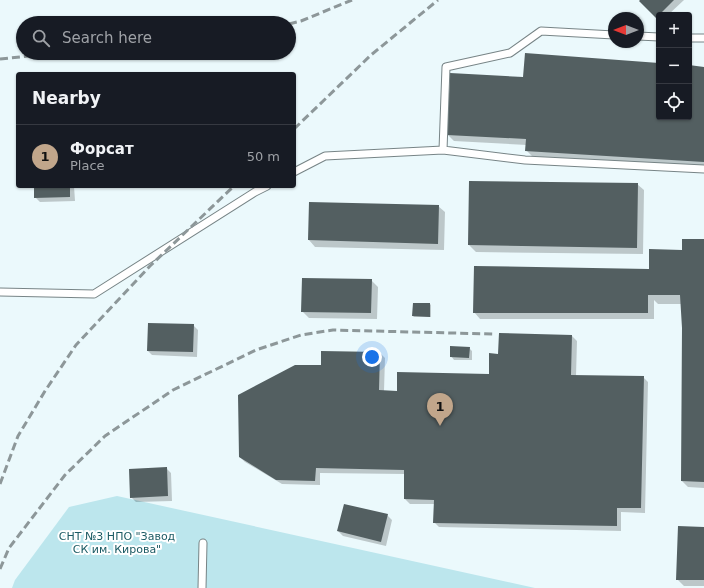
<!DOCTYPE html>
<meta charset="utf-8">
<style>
:root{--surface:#171b24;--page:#20242c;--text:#f1f3f6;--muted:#9ea1a6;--line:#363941;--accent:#c1a68b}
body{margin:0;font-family:"DejaVu Sans",sans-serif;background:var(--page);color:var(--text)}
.controls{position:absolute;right:12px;top:12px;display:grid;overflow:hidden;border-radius:4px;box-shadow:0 1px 3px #0004}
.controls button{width:36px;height:36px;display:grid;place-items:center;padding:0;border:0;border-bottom:1px solid var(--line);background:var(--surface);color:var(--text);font:20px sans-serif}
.compass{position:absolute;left:608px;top:12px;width:36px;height:36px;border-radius:50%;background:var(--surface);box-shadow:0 1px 3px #0004;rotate:270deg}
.you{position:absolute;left:372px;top:357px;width:14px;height:14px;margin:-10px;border:3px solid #fff;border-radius:50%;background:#1a73e8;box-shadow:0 0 0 6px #1a73e833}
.badge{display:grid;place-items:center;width:26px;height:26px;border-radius:50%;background:var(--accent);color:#111;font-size:13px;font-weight:700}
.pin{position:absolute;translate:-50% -33px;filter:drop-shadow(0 1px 2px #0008)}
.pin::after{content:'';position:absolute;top:21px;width:14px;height:12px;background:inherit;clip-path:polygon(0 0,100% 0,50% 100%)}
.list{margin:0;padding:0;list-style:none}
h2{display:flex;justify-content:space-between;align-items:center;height:52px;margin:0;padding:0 16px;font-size:17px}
h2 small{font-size:13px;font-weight:400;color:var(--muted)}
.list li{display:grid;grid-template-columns:26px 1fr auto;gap:12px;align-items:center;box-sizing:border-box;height:64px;padding:0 16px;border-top:1px solid var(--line)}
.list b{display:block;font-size:15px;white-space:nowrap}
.list p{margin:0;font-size:13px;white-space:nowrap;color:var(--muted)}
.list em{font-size:13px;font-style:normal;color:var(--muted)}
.icon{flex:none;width:22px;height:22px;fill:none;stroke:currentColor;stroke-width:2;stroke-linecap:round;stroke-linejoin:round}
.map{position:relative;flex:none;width:704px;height:588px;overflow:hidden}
.search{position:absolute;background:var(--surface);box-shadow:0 1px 3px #0004;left:16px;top:16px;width:280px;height:44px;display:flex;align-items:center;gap:10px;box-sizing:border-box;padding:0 14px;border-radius:22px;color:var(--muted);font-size:15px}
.panel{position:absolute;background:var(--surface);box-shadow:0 1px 3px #0004;left:16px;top:72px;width:280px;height:116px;border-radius:4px}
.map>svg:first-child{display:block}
.green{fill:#bce6ed}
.shadow{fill:#0003}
.building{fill:#535f61}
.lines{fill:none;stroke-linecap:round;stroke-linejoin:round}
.service-casing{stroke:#778486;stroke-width:9}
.service{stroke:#fff;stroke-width:7}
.rail{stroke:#8d9799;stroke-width:3;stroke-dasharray:8 4;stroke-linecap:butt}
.labels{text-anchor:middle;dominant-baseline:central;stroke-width:4;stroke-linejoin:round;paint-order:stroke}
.park-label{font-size:11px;fill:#1c5b64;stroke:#fff}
</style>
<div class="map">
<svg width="704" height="588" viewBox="0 0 704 588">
<rect width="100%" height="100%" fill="#ebf9fc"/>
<path class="green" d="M117 496 535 588H12L15 580 69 507Z"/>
<path class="shadow" d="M642 0H684L668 15H659V20L641 1Z
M659 64V117H689V66L704 68V168L533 157 526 150 527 145 454 141 448 135 524 78Z
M470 182 637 184 644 190 643 254 476 252 469 245Z
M35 186H74L75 201 40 202 35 197Z
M438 206 445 212 444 250 315 247 309 240Z
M704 240V488L688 487 682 481V304H658L654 300V319H480L474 312 648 270Z
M371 280 378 287 377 319 309 318 302 311Z
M430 304 431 305V317H414L413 316Z
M193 325 198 330 197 357 152 355 148 351Z
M572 336 577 341 576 376 643 377 648 382 645 513 621 512V531L439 527 434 522 435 504H410L405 499V474L320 473V485L282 484 245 462 240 457 322 366 380 353 385 358 384 391 398 392 490 375 499 355Z
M469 348 472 351V360H454L451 356Z
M166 468 171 473 172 501 136 502 131 497Z
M387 515 392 520 386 546 343 536 338 531Z
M704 528V586H684L677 579Z"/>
<path class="building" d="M640 0H674L656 18 639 1Z
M525 53 659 63V117H689V65L704 67V162L525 151 526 139 447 135 450 73 523 77Z
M469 181 638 183 637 248 468 245Z
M34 186H70V197L34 198Z
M309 202 439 205 438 244 308 240Z
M682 239H704V482L681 481 682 328 680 295H648V313H473L474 266 649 269V249L682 250Z
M302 278 372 279 371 313 301 312Z
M413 303H430V317L412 316Z
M148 323 194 324 193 352 147 351Z
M499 333 572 335 571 375 644 376 641 508H617V526L433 523 434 500 404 499V470L316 468 315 481 276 480 239 457 238 395 295 365H321V351L380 352 379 390 397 391V372L489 374V353L498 354Z
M450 346 470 347 469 358 450 357Z
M167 467 168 496 130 498 129 469Z
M344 504 388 514 381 542 337 531Z
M678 526 704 527V580H676Z"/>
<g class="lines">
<g class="service-casing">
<path id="service" d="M638 36 659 37
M689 38H704
M443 150 525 160 704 169
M294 172 325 156 443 150 446 67 510 53 541 31 614 35
M0 292 94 294 255 192 267 186
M202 588 203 543"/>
</g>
<use href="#service" class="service"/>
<path class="rail" d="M289 24 301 21 352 0
M0 59 59 53
M294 129 371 55 438 0
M0 484 18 436 45 391 76 345 150 266 234 186
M0 569 9 548 65 475 105 436 173 390 256 350 301 335 333 330 493 334"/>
</g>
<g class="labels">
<g class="park-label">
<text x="117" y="536">СНТ №3 НПО "Завод<tspan x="117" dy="13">СК им. Кирова"</tspan></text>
</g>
</g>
</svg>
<div class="controls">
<button>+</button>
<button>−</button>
<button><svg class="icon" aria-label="locate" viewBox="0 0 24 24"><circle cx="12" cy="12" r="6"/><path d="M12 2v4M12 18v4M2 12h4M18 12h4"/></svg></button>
</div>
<svg class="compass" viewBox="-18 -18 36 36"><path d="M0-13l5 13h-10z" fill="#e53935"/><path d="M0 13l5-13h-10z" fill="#9ea1a6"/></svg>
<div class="you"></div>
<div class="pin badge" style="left:440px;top:426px">1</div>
<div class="search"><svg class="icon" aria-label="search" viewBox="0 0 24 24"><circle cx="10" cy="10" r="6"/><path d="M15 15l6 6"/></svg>Search here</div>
<section class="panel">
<h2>Nearby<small></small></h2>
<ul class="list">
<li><span class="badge">1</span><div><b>Форсат</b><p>Place</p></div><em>50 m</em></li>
</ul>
</section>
</div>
